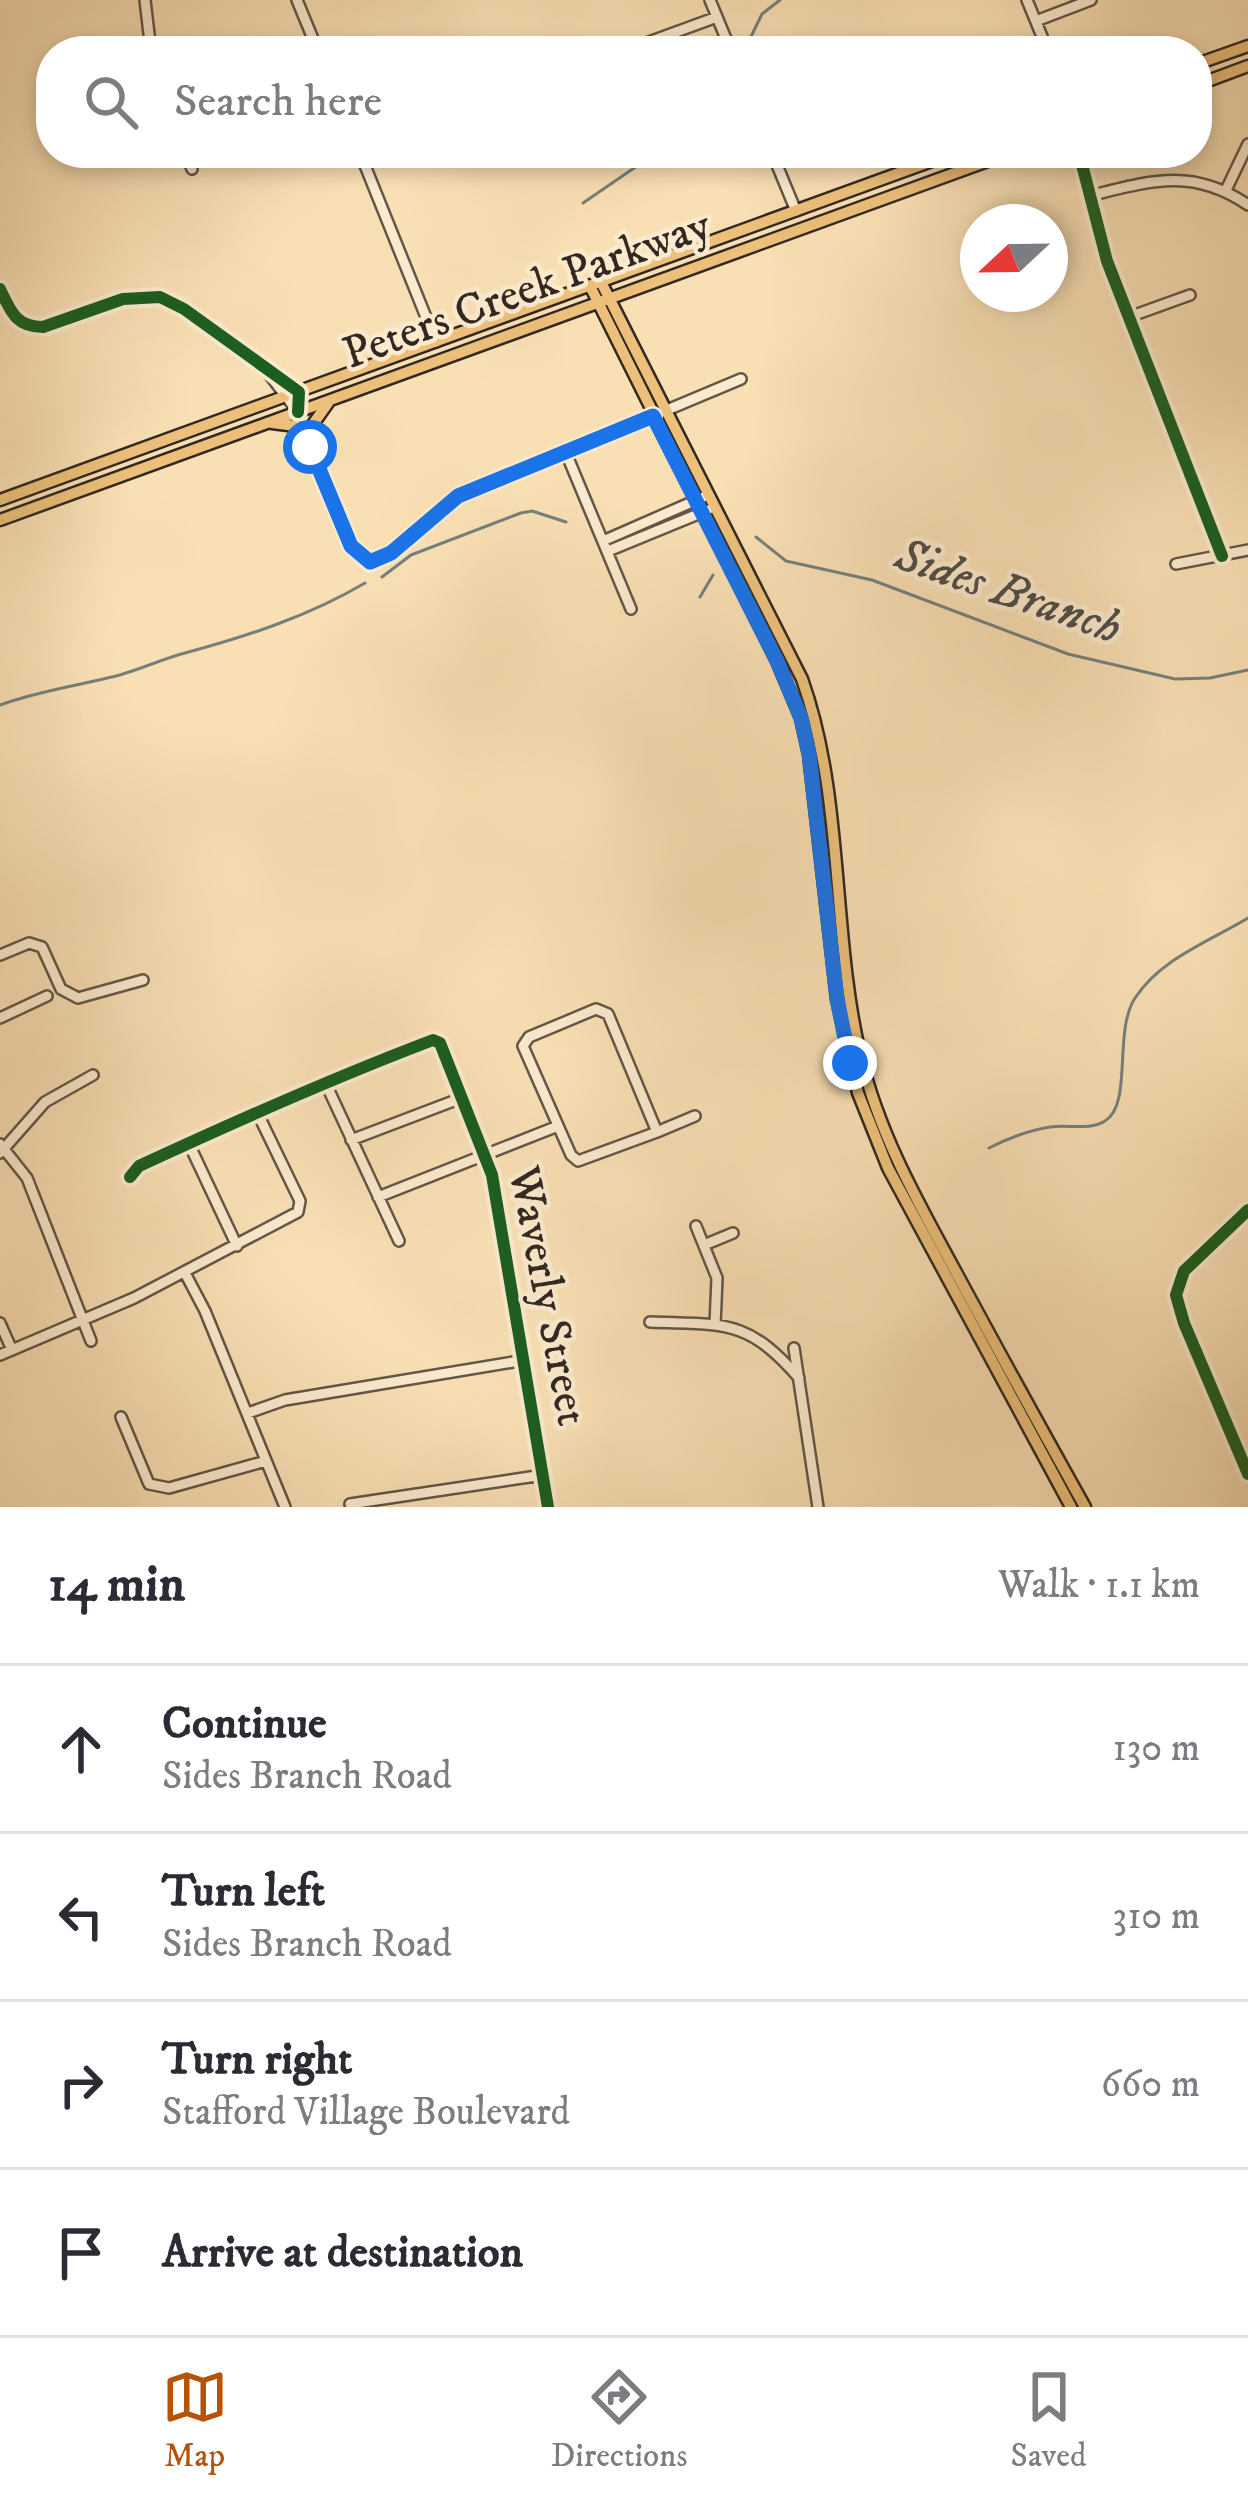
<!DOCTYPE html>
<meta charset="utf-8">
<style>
:root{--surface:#fff;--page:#f7f7f7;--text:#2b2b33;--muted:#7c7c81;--line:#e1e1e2;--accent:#b45309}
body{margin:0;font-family:"IM FELL DW Pica",serif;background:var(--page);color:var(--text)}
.compass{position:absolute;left:960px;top:204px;width:108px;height:108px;border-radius:50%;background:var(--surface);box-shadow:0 6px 18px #0003;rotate:248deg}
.stop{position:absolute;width:36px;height:36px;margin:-27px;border:9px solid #1a73e8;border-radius:50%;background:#fff}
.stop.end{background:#1a73e8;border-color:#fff;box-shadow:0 3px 12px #0008}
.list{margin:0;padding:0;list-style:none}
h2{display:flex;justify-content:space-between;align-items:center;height:156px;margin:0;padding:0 48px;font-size:51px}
h2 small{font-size:39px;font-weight:400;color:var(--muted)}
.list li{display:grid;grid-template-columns:78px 1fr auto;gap:36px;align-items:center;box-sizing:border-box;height:168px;padding:0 48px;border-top:3px solid var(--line)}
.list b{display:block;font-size:45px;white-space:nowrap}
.list p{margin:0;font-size:39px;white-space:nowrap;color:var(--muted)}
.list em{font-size:39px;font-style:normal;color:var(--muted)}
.icon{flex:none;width:66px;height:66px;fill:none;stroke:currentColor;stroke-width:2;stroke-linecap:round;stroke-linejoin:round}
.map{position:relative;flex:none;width:1248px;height:1507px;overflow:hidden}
.search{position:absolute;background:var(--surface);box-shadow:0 6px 18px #0003;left:36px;right:36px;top:36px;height:132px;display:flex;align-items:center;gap:30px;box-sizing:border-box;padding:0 42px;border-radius:48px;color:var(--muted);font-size:45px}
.sheet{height:828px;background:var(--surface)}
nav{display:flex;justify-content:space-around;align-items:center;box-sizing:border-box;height:168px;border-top:3px solid var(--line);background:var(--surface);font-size:33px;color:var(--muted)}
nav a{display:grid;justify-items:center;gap:6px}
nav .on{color:var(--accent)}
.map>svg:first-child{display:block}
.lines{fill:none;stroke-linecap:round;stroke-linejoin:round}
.stream{stroke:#75807a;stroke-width:3}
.minor-casing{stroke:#645646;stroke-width:14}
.major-casing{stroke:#322821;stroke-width:15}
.minor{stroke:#fbeace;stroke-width:9}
.major{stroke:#ecc07a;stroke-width:10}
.cycleway-casing{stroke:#fbeace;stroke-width:20}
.cycleway{stroke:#1b5e20;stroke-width:12}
.route{stroke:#1a73e8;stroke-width:15}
.labels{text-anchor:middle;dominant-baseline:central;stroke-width:9;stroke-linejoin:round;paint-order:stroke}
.street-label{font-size:45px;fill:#322821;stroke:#fbeace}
.water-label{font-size:48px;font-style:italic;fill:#4e4c46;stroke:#fbeace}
</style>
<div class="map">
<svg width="1248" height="1507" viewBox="0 0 1248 1507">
<rect width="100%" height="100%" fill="#f9dfb4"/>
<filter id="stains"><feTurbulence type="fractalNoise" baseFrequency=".00167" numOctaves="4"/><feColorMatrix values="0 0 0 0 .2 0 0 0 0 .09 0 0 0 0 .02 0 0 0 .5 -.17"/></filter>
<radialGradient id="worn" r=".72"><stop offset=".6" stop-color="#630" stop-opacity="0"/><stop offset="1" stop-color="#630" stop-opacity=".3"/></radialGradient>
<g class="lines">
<path class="stream" d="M744 51 762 14 780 0
M583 203 656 153
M756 537 786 561 872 580 1068 654 1175 679 1210 678 1248 670
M382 577 411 555 521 513 532 511 566 522
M700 597 713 575
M0 705C38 691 76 686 116 676 139 670 162 659 185 653 248 636 309 616 365 583
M989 1148C1007 1139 1030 1130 1050 1127 1068 1124 1089 1131 1105 1121 1133 1104 1113 1032 1135 998 1162 958 1208 942 1248 918"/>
<g class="minor-casing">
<path id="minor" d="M145 0 151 51
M297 0 318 51
M710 0 731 51
M1027 0 1048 51
M1036 21 1091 0
M624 51 717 17
M185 153 192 169
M360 153 436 342
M772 153 796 211
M1079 153 1107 261 1222 556
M1226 190 1248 144
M1089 196C1150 181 1192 167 1248 205
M0 289C11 312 16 327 43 327L123 299 160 297 184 309 299 392 298 412
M1129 317 1190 295
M265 369 298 412
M667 410 741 379
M310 447 351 546 370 563 391 553 458 496 653 416
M566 453 631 609
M603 541 708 495
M608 551 708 510
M1176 564 1248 550
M0 955 29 943 42 947 61 989 78 998 143 980
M596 1009 608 1014 657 1132 578 1161 571 1155 523 1046 529 1037Z
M0 1018 47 996
M325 1082 399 1241
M657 1132 695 1116
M351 1140 464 1097
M0 1144 27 1178 91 1341
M189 1144 237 1246
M0 1153 45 1102 93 1075
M130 1177 139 1166C236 1121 333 1078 433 1040L440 1043 492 1175 548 1507
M378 1197 558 1126
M1248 1210 1184 1271 1176 1295 1184 1323 1248 1474
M696 1226 717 1278 715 1325
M704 1245 733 1233
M185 1273 205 1311 285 1507
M650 1322C724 1325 747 1318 799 1378
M0 1323 12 1350
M794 1348 818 1507
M0 1355 134 1298 298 1212 300 1201 257 1112
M248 1413 285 1400 525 1360
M121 1417 149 1484 169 1488 266 1461
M350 1504 543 1475"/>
</g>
<g class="major-casing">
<path id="major" d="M1197 64 1248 46
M1197 85 1248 66
M601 282 802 679C845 800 831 934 861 1058 880 1136 919 1204 957 1274 999 1352 1042 1430 1085 1507
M590 286 777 661 801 718 809 754 837 999 858 1093 888 1168 1071 1507
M272 423 296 426 310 447
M310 447 311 427 328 403
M0 500 954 153
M0 520 1010 153"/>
</g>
<use href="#minor" class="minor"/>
<use href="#major" class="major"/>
<g class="cycleway-casing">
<path id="cycleway" d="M1079 153 1107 261 1222 556
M0 289C11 312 16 327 43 327L123 299 160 297 184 309 299 392 298 412
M310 447 351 546 370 563 391 553 458 496 653 416
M130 1177 139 1166C236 1121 333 1078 433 1040L440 1043 492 1175 548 1507
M1248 1210 1184 1271 1176 1295 1184 1323 1248 1474"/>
</g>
<use href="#cycleway" class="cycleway"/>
</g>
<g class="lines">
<path class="route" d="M310 447 351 546 370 562 391 553 458 496 653 416 777 661 801 718 809 754 837 999 850 1063"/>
</g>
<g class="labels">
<g class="street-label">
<text transform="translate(527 290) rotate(-20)">Peters Creek Parkway</text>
<text transform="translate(547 1296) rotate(79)">Waverly Street</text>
</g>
<g class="water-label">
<text transform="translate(1008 592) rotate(19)">Sides Branch</text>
</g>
</g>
<rect width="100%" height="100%" filter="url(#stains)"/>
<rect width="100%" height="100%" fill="url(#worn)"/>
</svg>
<svg class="compass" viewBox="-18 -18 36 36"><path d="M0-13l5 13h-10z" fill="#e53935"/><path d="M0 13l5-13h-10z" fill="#7c7c81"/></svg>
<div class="stop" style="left:310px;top:447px"></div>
<div class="stop end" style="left:850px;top:1063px"></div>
<div class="search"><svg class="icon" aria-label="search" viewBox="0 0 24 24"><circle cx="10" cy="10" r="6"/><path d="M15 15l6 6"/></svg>Search here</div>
</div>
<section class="sheet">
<h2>14 min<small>Walk · 1.1 km</small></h2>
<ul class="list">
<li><svg class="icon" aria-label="ahead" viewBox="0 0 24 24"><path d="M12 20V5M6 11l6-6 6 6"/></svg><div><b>Continue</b><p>Sides Branch Road</p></div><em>130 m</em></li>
<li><svg class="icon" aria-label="left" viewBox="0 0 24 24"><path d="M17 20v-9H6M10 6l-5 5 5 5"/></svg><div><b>Turn left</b><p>Sides Branch Road</p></div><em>310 m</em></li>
<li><svg class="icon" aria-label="right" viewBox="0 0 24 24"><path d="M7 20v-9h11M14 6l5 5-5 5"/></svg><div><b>Turn right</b><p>Stafford Village Boulevard</p></div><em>660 m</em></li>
<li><svg class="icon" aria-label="arrive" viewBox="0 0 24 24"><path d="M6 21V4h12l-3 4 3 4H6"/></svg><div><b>Arrive at destination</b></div></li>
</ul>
</section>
<nav>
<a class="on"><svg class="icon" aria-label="map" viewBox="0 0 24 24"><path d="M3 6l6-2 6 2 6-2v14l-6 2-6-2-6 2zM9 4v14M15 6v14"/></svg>Map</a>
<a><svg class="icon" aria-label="directions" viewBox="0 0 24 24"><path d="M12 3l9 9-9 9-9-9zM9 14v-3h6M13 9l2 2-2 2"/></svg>Directions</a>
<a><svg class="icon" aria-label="saved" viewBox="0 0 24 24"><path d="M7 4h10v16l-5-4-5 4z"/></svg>Saved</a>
</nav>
